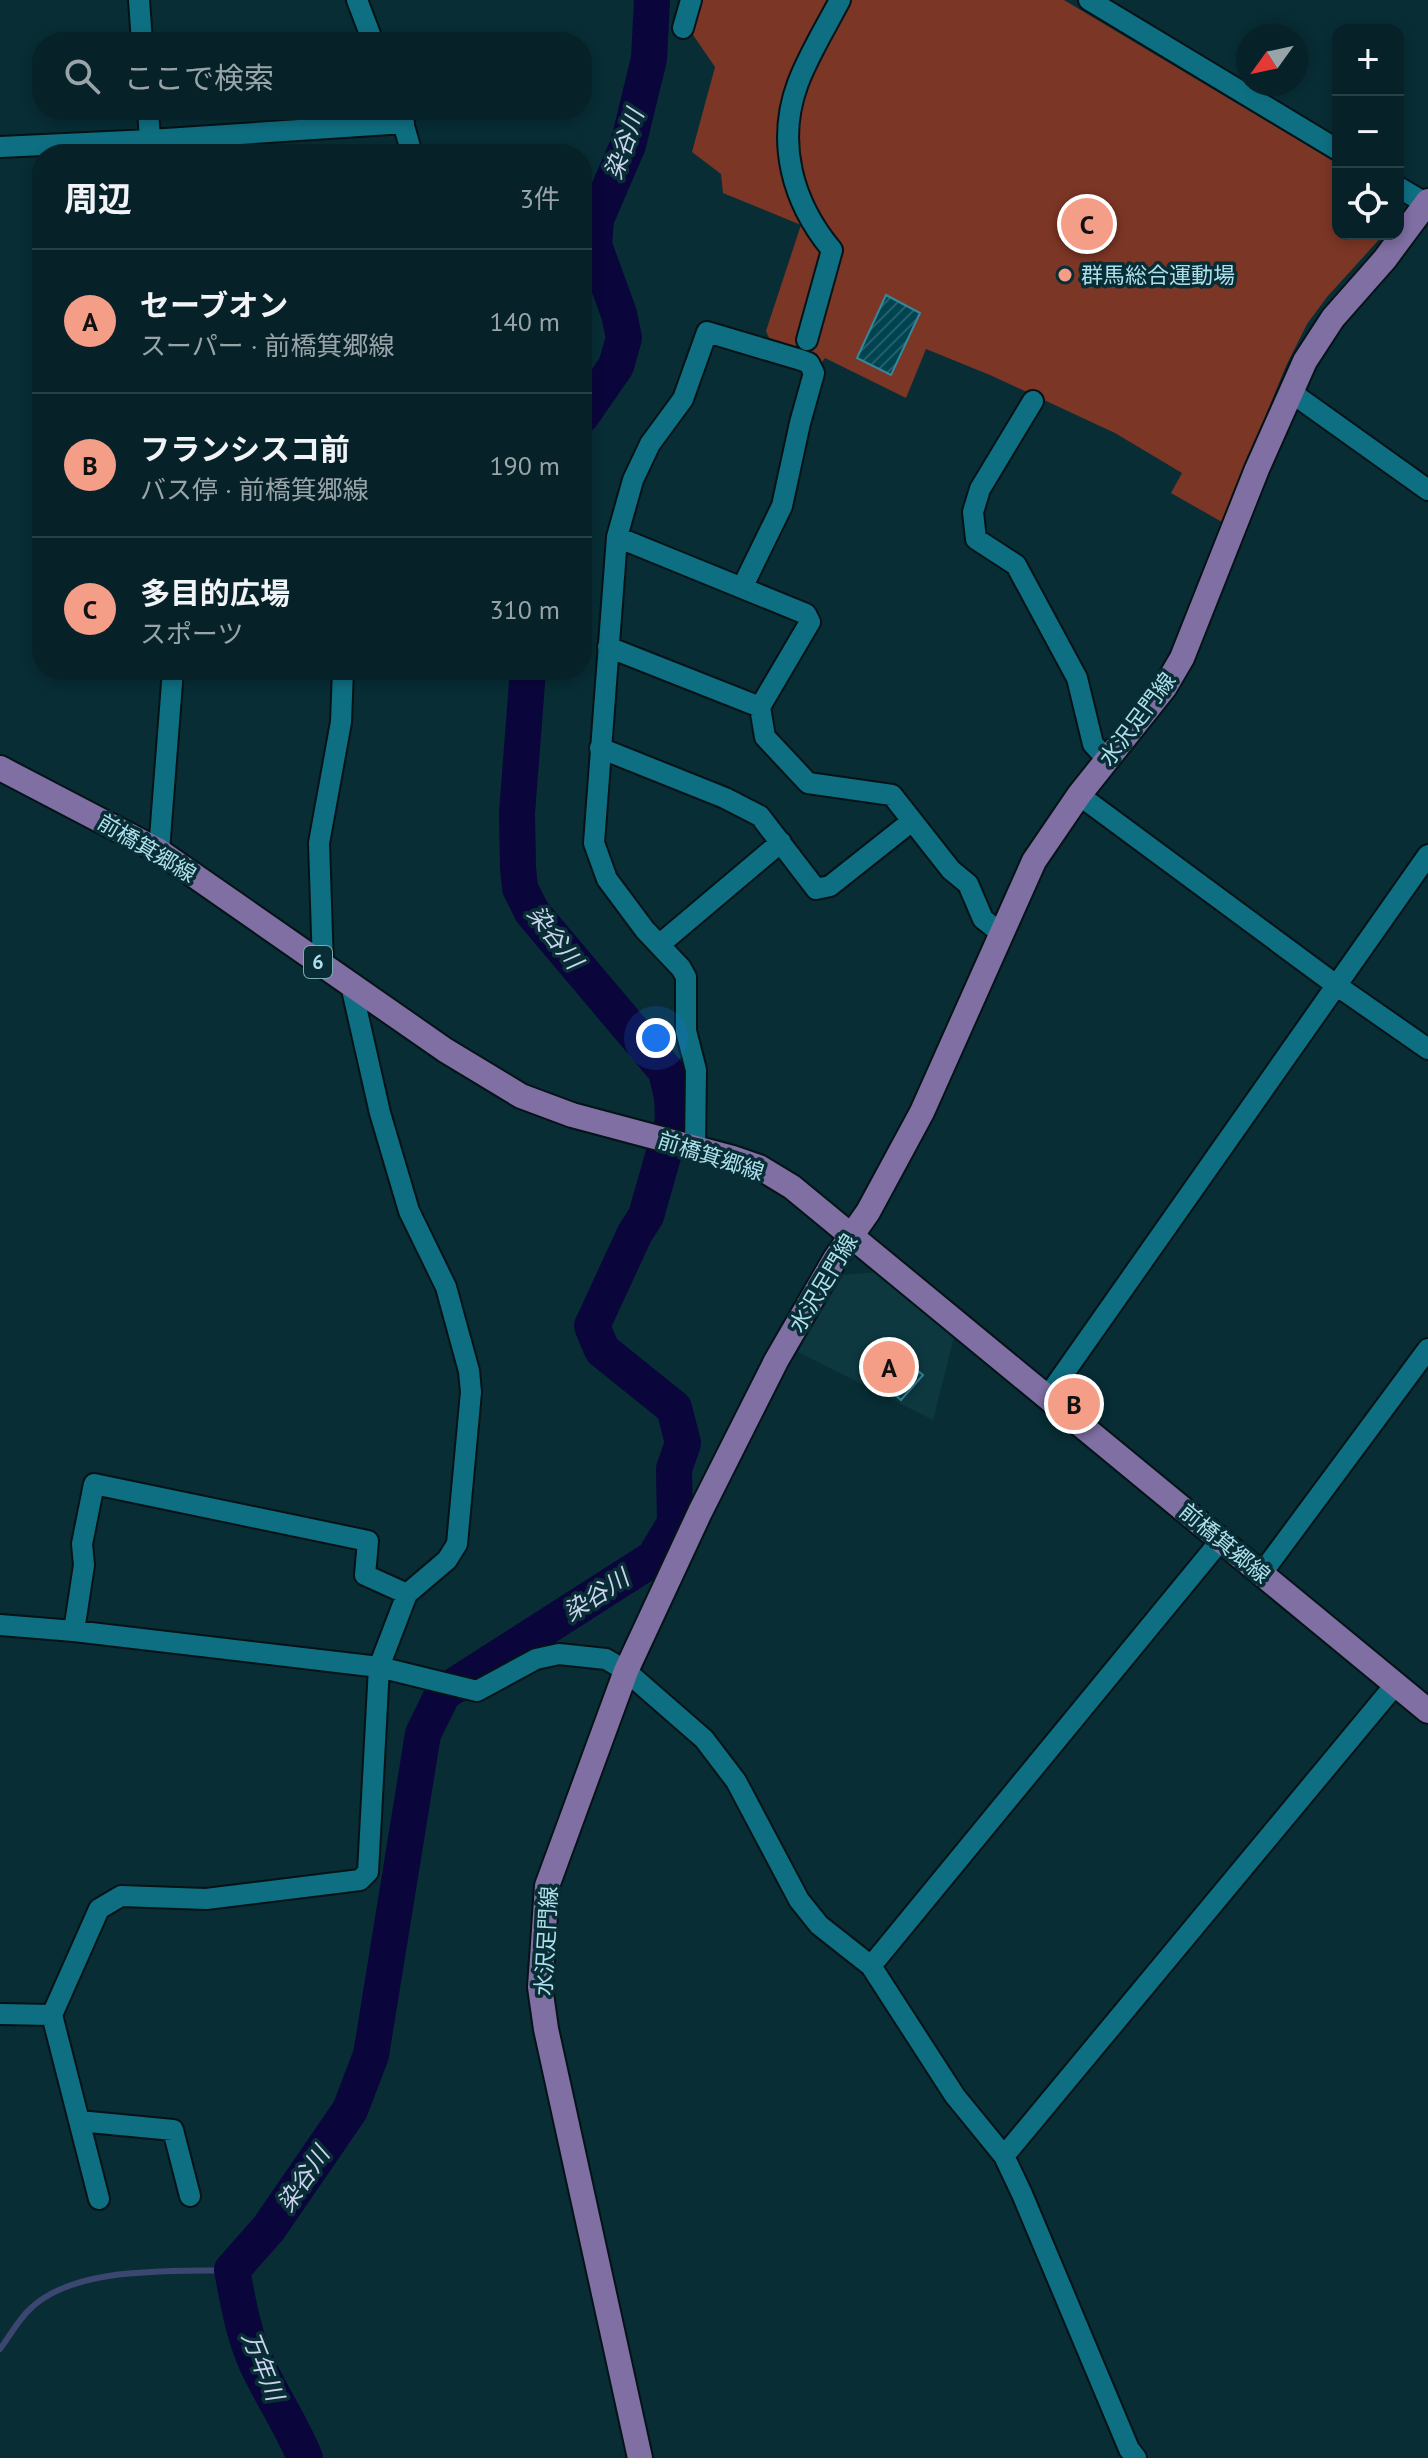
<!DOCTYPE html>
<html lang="ja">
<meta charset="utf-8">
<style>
:root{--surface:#062228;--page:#142f34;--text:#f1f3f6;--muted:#98a4a8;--line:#273f45;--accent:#f49e88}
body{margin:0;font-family:"PT Sans","Noto Sans JP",sans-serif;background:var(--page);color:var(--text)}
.controls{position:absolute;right:24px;top:24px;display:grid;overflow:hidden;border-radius:16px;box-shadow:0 4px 12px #0003}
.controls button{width:72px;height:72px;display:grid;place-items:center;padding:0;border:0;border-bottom:2px solid var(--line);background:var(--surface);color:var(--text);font:40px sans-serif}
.compass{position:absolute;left:1236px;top:24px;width:72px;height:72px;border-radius:50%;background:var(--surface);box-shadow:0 4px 12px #0003;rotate:237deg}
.you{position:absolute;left:656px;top:1038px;width:28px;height:28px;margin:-20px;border:6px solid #fff;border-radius:50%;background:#1a73e8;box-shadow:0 0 0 12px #1a73e833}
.badge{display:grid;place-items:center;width:52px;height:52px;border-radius:50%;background:var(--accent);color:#111;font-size:26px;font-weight:700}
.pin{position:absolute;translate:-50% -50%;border:4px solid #fff;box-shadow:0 2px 8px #0006}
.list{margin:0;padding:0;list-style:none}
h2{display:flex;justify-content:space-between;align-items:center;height:104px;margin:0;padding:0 32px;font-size:34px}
h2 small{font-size:26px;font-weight:400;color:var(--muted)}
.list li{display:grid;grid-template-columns:52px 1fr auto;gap:24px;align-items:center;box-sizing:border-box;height:144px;padding:0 32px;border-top:2px solid var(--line)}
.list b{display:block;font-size:30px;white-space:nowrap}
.list p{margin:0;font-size:26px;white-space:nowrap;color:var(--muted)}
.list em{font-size:26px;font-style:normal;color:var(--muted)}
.icon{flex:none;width:44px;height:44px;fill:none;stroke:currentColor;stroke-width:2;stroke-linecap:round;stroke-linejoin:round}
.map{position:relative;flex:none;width:1428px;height:2458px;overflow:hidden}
.search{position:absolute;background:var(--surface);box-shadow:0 4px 12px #0003;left:32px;top:32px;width:560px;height:88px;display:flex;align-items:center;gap:20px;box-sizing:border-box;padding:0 28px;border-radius:32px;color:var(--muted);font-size:30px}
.panel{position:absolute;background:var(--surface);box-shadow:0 4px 12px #0003;left:32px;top:144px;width:560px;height:536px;border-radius:32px}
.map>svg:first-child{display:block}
.built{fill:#0e3840}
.pitch{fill:#7c3625}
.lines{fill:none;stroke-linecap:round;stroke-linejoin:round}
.stream{stroke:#3b4770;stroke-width:6}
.river{stroke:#0a063b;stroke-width:36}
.building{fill:url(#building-hatch);stroke:#33899c;stroke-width:2}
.minor-casing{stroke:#051317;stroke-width:24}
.major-casing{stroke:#051317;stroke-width:28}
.minor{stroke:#0e6f82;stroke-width:20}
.major{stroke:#7f6fa3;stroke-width:24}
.poi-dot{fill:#f49e88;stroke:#082d35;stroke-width:3}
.labels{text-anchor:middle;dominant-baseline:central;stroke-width:7;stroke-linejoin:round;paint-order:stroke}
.shield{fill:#082d35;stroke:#7caab5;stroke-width:2}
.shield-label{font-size:20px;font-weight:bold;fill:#aedfec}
.poi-label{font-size:22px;fill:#aedfec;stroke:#082d35;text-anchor:start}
.street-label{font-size:22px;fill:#aedfec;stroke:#082d35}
.water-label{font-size:24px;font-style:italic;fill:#cbd2ed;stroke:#082d35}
</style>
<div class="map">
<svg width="1428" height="2458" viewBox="0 0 1428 2458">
<defs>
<pattern id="building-hatch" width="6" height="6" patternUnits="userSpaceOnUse" patternTransform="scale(2)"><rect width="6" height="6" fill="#004451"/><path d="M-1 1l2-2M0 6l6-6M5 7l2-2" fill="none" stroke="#235f6a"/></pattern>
</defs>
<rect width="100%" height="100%" fill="#082d35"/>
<path class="built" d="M877 1272 956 1329 933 1420 798 1352 843 1275Z"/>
<path class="pitch" d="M698 0H1064L1338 164V234H1384L1327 297 1307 324 1286 366 1222 522 1171 493 1182 473 1115 433 990 375 926 349 906 398 825 358 822 362 772 345 766 331 801 225 723 193 721 174 692 152 715 67 689 29Z"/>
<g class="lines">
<path class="stream" d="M0 2349C10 2336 18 2320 30 2309 75 2265 173 2272 232 2270"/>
<path class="river" d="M582 415 616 366 624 338 619 314 594 245 596 219 628 145 649 59 652 0
M305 2458C291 2424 271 2395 256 2362 243 2333 238 2301 232 2270L269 2228 350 2110 371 2055 423 1734 443 1693 654 1558 675 1523 674 1469 683 1443 674 1408 602 1350 592 1326 635 1233 646 1216 673 1121 672 1097 666 1071 532 912 520 888 518 867 517 813 528 670"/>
</g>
<path class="building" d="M886 295 920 313 891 375 857 358Z
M890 1347 923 1375 901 1400 869 1372Z"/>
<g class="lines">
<g class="minor-casing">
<path id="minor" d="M139 0 142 42
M357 0 373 42
M1089 0 1338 150
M683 28 691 0
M148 110 151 154
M400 112 412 154
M0 147 150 140 404 123
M1398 187 1427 204
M807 340 832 250C792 202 776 142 798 83 809 54 826 27 840 0
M1289 394 1299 398 1428 490
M1033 401 980 489 973 512 976 539 1016 565 1077 678 1093 744 1107 759
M617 537 806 614 810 622 760 707 765 737 808 783 892 795 951 870 968 884 983 919 1002 934
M608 647 760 707
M600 748 725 798 760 816 816 889 830 886 912 821
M1079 795 1336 985 1428 1049
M159 851 173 670
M659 945 781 842
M323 965 319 843 341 722 343 670
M695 1147 696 1070 686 1031V977L681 968 645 930 607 879 594 843 617 537 633 480 650 444 683 399 707 332 801 360 809 363 814 373 800 423 782 506 742 588
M1048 1396 1428 855
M1262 1573 1428 1349
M0 1625 74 1631 379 1667 477 1691 536 1659 559 1654 606 1659 626 1671 704 1739 736 1781 799 1900 819 1925 871 1966 955 2096 1004 2156 1022 2194 1129 2449 1136 2458
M74 1631 84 1565 82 1544 94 1484 368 1541 365 1575 407 1594
M871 1966 1221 1540
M0 2014 52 2015 99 1909 121 1896 206 1899 360 1880 368 1872 379 1667 407 1594 447 1560 457 1544 471 1392 469 1371 446 1287 409 1211 380 1113 351 985
M52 2015 99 2199
M79 2121 173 2130 190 2196
M1004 2156 1395 1685"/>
</g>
<g class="major-casing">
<path id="major" d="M0 768 159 851 445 1050 521 1096 572 1115 733 1158 759 1167 792 1187 1428 1711
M640 2458 546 2029 540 1987 547 1886 626 1671 700 1512 776 1361 835 1259 868 1212 922 1112 1034 861 1079 795 1165 687 1182 658 1257 469 1305 361 1333 318 1385 259 1428 201"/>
</g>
<use href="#minor" class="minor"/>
<use href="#major" class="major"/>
</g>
<circle class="poi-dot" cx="1065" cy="275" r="8"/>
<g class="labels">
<rect class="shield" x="304" y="946" width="28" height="32" rx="6"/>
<g class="shield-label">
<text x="318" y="962">6</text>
</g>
<g class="poi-label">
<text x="1081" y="275">群馬総合運動場</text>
</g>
<g class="street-label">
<text transform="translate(1137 719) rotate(-53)">水沢足門線</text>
<text transform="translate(147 848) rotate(31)">前橋箕郷線</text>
<text transform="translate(711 1156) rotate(18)">前橋箕郷線</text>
<text transform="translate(823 1283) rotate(-59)">水沢足門線</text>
<text transform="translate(1225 1543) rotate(40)">前橋箕郷線</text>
<text transform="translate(546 1941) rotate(-87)">水沢足門線</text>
</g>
<g class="water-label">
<text transform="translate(624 144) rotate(-71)">染谷川</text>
<text transform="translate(555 937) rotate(52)">染谷川</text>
<text transform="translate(596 1595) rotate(-33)">染谷川</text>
<text transform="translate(303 2179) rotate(-56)">染谷川</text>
<text transform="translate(263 2366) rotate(68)">万年川</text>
</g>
</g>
</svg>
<div class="controls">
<button>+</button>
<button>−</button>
<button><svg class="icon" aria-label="locate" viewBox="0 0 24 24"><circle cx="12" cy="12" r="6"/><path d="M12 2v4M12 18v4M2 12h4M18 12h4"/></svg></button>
</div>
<svg class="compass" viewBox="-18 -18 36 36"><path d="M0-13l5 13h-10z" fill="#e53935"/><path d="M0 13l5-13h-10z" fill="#98a4a8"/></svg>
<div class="you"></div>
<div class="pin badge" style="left:889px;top:1367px">A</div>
<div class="pin badge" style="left:1074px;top:1404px">B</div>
<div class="pin badge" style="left:1087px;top:224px">C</div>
<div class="search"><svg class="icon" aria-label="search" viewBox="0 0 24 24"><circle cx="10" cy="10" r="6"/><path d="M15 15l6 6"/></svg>ここで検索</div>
<section class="panel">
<h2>周辺<small>3件</small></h2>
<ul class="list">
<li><span class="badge">A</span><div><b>セーブオン</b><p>スーパー · 前橋箕郷線</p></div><em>140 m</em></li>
<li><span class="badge">B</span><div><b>フランシスコ前</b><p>バス停 · 前橋箕郷線</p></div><em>190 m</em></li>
<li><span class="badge">C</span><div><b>多目的広場</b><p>スポーツ</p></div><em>310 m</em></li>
</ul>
</section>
</div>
